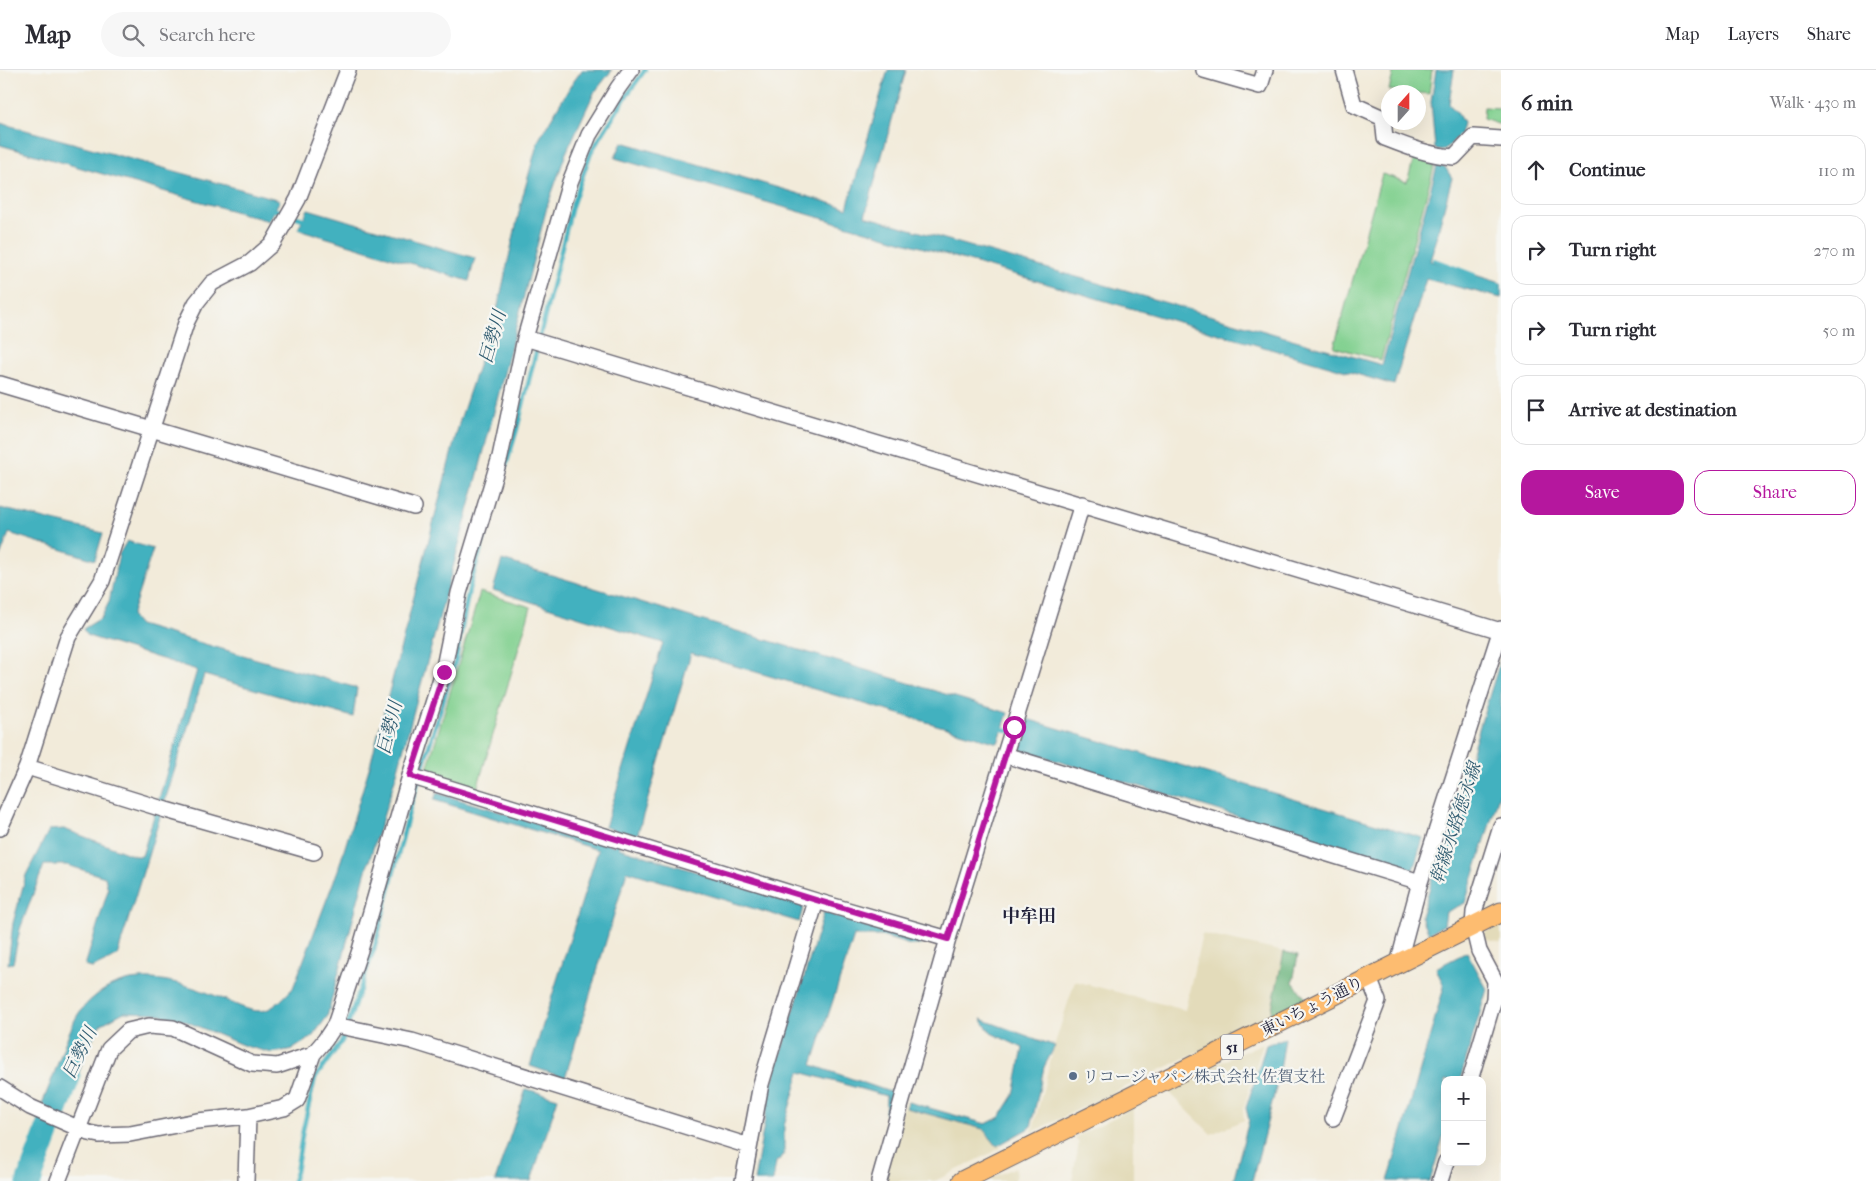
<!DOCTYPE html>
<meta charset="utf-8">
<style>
:root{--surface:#fff;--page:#f7f7f7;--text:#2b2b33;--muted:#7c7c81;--line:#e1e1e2;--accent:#b5179e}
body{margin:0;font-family:"IM FELL French Canon","Noto Serif JP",serif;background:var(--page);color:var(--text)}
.controls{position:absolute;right:15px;bottom:15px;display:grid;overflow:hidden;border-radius:10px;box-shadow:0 5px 20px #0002}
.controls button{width:45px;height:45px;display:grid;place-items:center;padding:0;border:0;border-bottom:1px solid var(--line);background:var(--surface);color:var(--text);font:25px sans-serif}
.compass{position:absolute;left:1381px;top:15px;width:45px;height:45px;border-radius:50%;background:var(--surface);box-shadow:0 5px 20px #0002;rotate:21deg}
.stop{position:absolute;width:15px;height:15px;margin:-11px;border:4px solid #b5179e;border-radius:50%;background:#fff}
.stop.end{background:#b5179e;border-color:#fff;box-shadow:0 1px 5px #0008}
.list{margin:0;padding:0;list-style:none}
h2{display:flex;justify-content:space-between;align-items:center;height:65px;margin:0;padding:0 20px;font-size:21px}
h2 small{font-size:16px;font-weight:400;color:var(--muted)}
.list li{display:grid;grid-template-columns:32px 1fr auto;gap:15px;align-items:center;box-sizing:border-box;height:70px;margin:0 10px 10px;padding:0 10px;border:1px solid var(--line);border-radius:15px}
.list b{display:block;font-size:19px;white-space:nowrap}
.list em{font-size:16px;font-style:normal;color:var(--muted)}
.actions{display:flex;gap:10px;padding:15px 20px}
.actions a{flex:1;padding:11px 0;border:1px solid var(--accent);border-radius:15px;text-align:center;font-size:18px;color:var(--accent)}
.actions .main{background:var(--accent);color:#fff}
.icon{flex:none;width:28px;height:28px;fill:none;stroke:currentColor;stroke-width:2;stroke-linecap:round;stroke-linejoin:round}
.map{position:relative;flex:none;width:1501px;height:1111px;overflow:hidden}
header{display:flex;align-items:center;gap:30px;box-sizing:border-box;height:70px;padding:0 25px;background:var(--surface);border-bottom:1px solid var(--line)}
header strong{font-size:24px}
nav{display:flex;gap:28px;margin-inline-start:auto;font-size:18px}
.search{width:350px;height:45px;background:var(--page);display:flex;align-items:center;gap:12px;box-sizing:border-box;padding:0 18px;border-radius:28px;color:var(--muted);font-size:19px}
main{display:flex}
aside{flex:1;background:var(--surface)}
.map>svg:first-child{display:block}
.built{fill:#e3dbba}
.green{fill:#81d08f;stroke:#527965}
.forest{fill:#68b27a;stroke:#456a5a}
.water{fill:#43b1bf;stroke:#326a7d}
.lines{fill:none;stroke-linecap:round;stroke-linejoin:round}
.stream{stroke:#43b1bf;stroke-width:4.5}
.river{stroke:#43b1bf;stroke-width:25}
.minor-casing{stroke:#6b6873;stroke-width:18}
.major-casing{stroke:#6b6873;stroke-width:21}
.minor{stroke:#fff;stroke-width:15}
.major{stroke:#fdbc6f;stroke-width:19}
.route{stroke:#b5179e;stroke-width:6}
.service-dot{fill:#5c6f8a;stroke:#f6f6f2;stroke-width:2}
.labels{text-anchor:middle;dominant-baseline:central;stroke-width:4.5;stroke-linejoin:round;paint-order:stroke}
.shield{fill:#f6f6f2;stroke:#626272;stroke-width:1}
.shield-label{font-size:15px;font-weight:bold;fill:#22223b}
.street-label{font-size:16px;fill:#22223b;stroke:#f6f6f2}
.service-label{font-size:16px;fill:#4e5e75;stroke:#f6f6f2;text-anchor:start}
.water-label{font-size:18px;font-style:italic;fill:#2f5b70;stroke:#f6f6f2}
.neighbourhood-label{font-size:18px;font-weight:bold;fill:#22223b;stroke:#f6f6f2}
</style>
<header>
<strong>Map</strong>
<div class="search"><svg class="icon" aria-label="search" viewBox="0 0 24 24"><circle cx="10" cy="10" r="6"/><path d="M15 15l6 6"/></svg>Search here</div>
<nav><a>Map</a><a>Layers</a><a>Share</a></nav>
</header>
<main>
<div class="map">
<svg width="1501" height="1111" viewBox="0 0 1501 1111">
<rect width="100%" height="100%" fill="#f6f6f2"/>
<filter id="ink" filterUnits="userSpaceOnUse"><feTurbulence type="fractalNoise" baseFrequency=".02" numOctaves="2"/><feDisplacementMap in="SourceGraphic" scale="10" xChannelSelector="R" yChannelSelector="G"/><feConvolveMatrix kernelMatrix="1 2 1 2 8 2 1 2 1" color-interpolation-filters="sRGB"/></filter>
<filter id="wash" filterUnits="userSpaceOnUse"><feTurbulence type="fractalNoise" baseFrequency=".0096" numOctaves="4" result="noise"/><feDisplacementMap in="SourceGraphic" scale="20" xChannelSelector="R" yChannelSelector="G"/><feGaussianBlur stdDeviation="1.12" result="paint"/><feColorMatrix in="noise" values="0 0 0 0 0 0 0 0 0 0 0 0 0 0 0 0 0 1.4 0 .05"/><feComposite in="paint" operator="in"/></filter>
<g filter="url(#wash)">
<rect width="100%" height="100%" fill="#f2ebda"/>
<path class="built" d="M1501 855V873L1485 869V862Z
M1202 864 1284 882 1270 947 1032 1062 1056 970 1075 911 1185 940Z
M1263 973 1243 1040 1244 1050 1211 1064 1165 1018Z
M905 1033 992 1059 1001 1078 935 1111H883Z
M1133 1038V1111H1072L1079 1073 1075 1067Z
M1016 1097 1015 1111H992L991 1108Z"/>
<path class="green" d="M1394 0H1432L1429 24 1389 20Z
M1484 37 1501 38V55L1483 49Z
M1415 85 1436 90 1381 290 1334 277 1382 104 1407 112Z
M480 522 531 537 476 722 425 706Z"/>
<path class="forest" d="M1284 882 1298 885 1293 912 1307 930 1270 947Z"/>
<path class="water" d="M582 0H612L594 23 566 83 547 137 473 423 397 703 365 804 327 947 312 967 293 979 272 983 245 976 185 951 153 943 124 942 100 955 85 983 67 1043 42 1034C50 1014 58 994 65 973 70 962 74 948 82 939 123 891 177 910 226 930 237 935 254 944 266 940 277 936 285 926 293 918L338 800 370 695 460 350 498 236 522 129 538 71 571 15Z
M888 0H906L865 146 1382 295 1437 96 1445 97 1452 108 1430 191 1501 213V228L1426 209 1394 315 615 88 622 72 847 138Z
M1436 0H1454L1449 34 1458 44 1463 53 1460 64 1445 80 1435 79 1431 32Z
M0 53 280 130 269 151 0 75Z
M308 139 475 188 469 211 298 159Z
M0 438 103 463 95 490 9 463 0 487Z
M127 471 153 479 131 546 139 555 357 618 353 647 204 605 117 886 92 898 85 896 108 820 105 807 67 795H44L20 859 13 893 8 894 13 853 26 805 49 760 64 759 135 786H142L197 600 88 566 83 559 101 548 109 532 119 484Z
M502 490 1008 643 998 673 691 583 637 766 623 762 619 778 804 835 799 852 627 801 565 1008 530 996 598 780 434 730 437 723 615 776 617 761 605 757 663 573 493 520Z
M1501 588V719L1465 833 1446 842 1444 855 1429 863 1421 846Z
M1027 649 1423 768 1413 800 1018 679Z
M824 842 880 861 921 870V875H910L881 866H854L812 995 896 1024 890 1047 885 1044 886 1026 800 1002 784 1056V1085L776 1092 773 1111H754L771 1015Z
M1467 882 1487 919 1460 1010H1445V1061L1430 1111H1388L1444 917 1436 898Z
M981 949 1055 976 1044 997 1031 1057 997 1076 983 1059 906 1038 908 1032 986 1054 1000 1047 1014 1025 1023 978 991 963Z
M1285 968 1279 1006 1252 1111H1233L1249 1050 1246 1038 1266 975Z
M526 1019 558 1028 531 1111H495Z"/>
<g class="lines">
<path class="stream" d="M275 140 303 149
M1434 190 1474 205
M1003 659 1022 665
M293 1111 296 1102 303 1060 315 1008 342 971 375 876 410 738 456 589 469 519 517 359 572 136 591 82 627 25 645 0"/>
<path class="river" d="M29 1111 68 1007"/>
</g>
</g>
<g filter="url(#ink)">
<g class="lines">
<g class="minor-casing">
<path id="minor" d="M1204 0 1260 16 1265 0
M1344 0 1354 35 1383 48 1385 68C1408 77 1428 85 1454 87L1473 67 1501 69
M525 268 1501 561
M0 314 414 437
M1005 685 1420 812
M27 697 166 740 314 782
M410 706 443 602 459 523 500 387 525 268 570 112 589 65 618 18 631 0
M0 758 27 697 68 567 102 511 186 253 196 233 212 213 250 193 273 173 298 129 348 0
M1398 894 1420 812 1501 559
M335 955 412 971 749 1076
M1470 1010 1494 929 1495 911 1479 881 1473 856 1474 842 1501 756
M0 1018 30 1037 89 1063 99 1065 130 1064 197 1051 248 1046 284 1038 297 1030 313 984
M1333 1048 1378 931 1369 908
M58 1111 109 979 128 961 149 956 173 958 252 994 277 996 313 984 325 970 335 955 360 880 410 706 816 831 948 869
M246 1111 248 1046
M743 1111 761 1014 816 831
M879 1111 948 869 1082 434
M1440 1111 1446 1092"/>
</g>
<g class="major-casing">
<path id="major" d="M962 1111 1501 842"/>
</g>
<use href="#minor" class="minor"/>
<use href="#major" class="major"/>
</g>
</g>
<g class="lines" filter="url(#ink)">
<path class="route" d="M444 602 410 706 816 830 948 869 1014 657"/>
</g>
<circle class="service-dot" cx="1073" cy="1006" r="5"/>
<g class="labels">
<rect class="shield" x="1221" y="964.5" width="22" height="25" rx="4"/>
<g class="shield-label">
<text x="1232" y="977">51</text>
</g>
<g class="street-label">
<text transform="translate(1312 936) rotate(-27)">東いちょう通り</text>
</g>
<g class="service-label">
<text x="1083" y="1006">リコージャパン株式会社 佐賀支社</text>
</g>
<g class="water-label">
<text transform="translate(493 267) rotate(-74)">巨勢川</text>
<text transform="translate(390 658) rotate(-76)">巨勢川</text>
<text transform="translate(1456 753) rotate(-72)">幹線水路徳永線</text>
<text transform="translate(80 983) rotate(-64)">巨勢川</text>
</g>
<g class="neighbourhood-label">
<text x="1029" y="846">中牟田</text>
</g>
</g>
</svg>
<div class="controls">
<button>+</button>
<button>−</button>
</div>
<svg class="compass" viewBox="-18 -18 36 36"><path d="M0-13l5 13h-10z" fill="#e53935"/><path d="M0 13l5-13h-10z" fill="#7c7c81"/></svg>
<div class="stop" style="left:1014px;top:657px"></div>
<div class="stop end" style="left:444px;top:602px"></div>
</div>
<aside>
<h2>6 min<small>Walk · 430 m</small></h2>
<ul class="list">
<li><svg class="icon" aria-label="ahead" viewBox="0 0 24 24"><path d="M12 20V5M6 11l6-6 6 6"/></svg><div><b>Continue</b></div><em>110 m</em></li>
<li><svg class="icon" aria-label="right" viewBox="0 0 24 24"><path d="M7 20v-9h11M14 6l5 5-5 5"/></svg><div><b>Turn right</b></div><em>270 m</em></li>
<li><svg class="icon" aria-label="right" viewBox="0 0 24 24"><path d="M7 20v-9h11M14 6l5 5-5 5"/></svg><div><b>Turn right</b></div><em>50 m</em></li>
<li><svg class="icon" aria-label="arrive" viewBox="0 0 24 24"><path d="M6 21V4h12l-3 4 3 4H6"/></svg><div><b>Arrive at destination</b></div></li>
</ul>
<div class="actions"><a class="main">Save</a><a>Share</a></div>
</aside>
</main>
